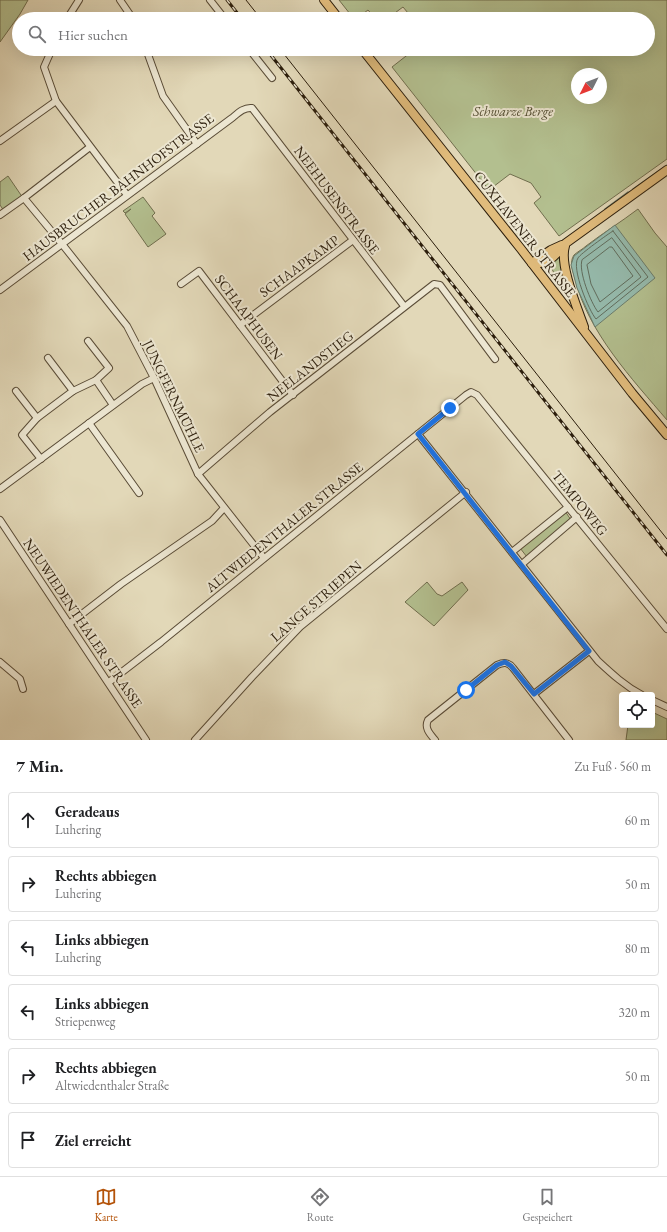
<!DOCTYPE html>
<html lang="de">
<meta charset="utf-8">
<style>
:root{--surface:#fff;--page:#f6f6f6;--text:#202124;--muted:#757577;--line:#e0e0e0;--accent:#b45309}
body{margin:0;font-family:"EB Garamond",serif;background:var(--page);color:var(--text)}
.controls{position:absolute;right:12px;bottom:12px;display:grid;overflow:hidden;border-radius:4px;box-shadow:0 4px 16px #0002}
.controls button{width:36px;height:36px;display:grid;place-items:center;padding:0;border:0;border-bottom:1px solid var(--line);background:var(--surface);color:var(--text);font:20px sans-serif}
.compass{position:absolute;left:571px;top:68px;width:36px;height:36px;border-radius:50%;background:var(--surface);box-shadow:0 4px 16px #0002;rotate:228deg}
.stop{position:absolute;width:12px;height:12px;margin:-9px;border:3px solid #1a73e8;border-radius:50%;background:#fff}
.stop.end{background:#1a73e8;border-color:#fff;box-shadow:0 1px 4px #0008}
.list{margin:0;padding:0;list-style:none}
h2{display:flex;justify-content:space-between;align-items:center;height:52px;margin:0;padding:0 16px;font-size:17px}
h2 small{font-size:13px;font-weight:400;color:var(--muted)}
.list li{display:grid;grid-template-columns:26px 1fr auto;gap:12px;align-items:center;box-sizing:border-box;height:56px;margin:0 8px 8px;padding:0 8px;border:1px solid var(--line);border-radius:4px}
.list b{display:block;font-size:15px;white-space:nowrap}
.list p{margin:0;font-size:13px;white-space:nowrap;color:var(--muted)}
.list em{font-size:13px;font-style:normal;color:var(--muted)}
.icon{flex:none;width:22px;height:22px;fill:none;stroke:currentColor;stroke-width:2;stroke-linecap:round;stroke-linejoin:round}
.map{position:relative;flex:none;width:667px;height:740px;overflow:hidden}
.search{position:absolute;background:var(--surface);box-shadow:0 4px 16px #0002;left:12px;right:12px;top:12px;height:44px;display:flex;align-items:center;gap:10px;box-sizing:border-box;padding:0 14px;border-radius:22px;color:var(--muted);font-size:15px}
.sheet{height:436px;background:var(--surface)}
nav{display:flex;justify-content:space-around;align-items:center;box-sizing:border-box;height:56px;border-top:1px solid var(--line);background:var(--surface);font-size:11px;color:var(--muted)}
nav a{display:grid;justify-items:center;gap:2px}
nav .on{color:var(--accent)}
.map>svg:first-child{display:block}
.green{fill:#b3bf8f;stroke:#706e4e;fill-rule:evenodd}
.water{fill:#95baac;stroke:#6b7c6c}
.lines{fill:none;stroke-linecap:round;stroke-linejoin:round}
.shore{stroke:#606c5c;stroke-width:1}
.stream{stroke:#6b7c6c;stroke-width:1.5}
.minor-casing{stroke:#5a4c37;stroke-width:8}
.major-casing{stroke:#2c1e0c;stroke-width:10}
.minor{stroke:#ece6d1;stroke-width:6}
.major{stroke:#e1bc7c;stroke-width:8}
.tram{stroke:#2c1e0c;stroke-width:1}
.rail-casing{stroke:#2c1e0c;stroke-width:3}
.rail{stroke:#ece6d1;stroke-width:1.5;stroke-dasharray:4.5;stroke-linecap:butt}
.route{stroke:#1a73e8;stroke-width:5}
.labels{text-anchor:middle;stroke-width:4;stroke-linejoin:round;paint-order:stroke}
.park-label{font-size:14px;font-style:italic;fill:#544e33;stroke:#ece6d1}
.street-label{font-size:14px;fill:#2c1e0c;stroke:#ece6d1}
</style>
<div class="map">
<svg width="667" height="740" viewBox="0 0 667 740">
<rect width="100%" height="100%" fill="#e2d8b8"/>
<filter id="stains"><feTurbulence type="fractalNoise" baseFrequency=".005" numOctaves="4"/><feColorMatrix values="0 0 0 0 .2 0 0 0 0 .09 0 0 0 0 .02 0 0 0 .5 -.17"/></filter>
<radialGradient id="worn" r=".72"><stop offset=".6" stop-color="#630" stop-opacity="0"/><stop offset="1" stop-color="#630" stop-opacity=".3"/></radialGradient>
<g class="green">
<path d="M0 0H28L20 14 0 42Z"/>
<path d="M339 0H667V159L559 236 534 203 541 197 531 183 510 174 489 190 392 67 415 49H648V19H442L437 13 429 19H413L403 7 388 18 384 14 376 19 368 10 356 19H354ZM577 74H601V98H577Z"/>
<path d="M8 176 23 198 4 211 0 205V182Z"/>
<path d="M143 197 155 213 152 216 166 234 148 247 125 214 131 209 125 213 123 211Z"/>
<path d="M638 209 655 233 667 247V420C632 379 588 332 575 279 573 271 569 262 574 255 577 252 583 249 586 246 603 233 621 222 638 209Z"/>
<path d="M559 256 562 270 554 273 552 269V262Z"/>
<path d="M564 276 571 302 555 279Z"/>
<path d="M565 511 571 520 527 557 520 548Z"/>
<path d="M427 582 437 594 442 596 462 582 468 590 434 626 405 602Z"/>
<path d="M652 712 667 719V740H626L628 725H652Z"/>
</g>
<path class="water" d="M615 225 655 278 595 327 577 288 571 265 574 256Z"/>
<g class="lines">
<g class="shore">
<path d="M613 231 648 277 596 319C589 311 571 268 578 258 580 254 608 234 613 231Z"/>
<path d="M612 238 641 277 598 312C591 303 578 271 582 260Z"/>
<path d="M610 247H612L633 276 600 302 591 284 587 265Z"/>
</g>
<g class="stream">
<path d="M633 189 667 165"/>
<path d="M605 209 628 192"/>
</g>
<defs>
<g id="minor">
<path d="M120 0 133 19"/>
<path d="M210 0 225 19"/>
<path d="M67 19 79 0"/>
<path d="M52 49 44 67 56 101 127 195"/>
<path d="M146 49 163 96 197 144"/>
<path d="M249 49 272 78"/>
<path d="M0 141 56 101"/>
<path d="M24 198 62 244 127 326 154 378 198 474 264 558"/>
<path d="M0 215 24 198 90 147"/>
<path d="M181 284 199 271 293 395"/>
<path d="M0 290 232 118C238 113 244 107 252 108L404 306"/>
<path d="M240 325 353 240"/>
<path d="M88 341 109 368 96 380 113 405"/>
<path d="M48 358 73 391"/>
<path d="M16 391 37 418"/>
<path d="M89 423 139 493"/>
<path d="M418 434 598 661C612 674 625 686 642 695"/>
<path d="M41 459 22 435 37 418 73 391 96 380"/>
<path d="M198 474 270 412 434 284 440 285 495 359"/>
<path d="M0 489 142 384 154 378"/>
<path d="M0 520 146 740"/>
<path d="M512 552 568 507"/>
<path d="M522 564 577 517"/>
<path d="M69 624 121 584 212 521 224 508"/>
<path d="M0 662 20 679 23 689"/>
<path d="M109 682 161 642 466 395 471 392 477 395 667 629"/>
<path d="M534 694 589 651"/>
<path d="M652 700 667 707"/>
<path d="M195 740 252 677 300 627 466 492"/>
<path d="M435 740C430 734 424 728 428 720L497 665C504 662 508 662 513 668L569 740"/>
</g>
<g id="major">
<path d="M324 0 339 19"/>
<path d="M362 49 521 249 632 393 667 435"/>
<path d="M565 246C559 265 577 307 584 327"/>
<path d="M532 263C550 265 555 255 566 243L667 170"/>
<path d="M532 263 551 250 562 245"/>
</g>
</defs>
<use href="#minor" class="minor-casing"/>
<use href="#major" class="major-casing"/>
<use href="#minor" class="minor"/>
<use href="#major" class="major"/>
<g class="tram">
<path d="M246 0 261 19"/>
<path d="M280 49 667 539"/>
</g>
<defs>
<g id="rail">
<path d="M227 0 242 19"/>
<path d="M266 49 667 555"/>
</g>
</defs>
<use href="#rail" class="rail-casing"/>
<use href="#rail" class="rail"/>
</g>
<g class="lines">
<path class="route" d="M450 408 418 434 589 651 534 694 511 666 505 662 497 665 466 690"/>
</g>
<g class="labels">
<g class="park-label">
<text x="513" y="116">Schwarze Berge</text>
</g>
<g class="street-label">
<text transform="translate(118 187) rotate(-37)" y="5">HAUSBRUCHER BAHNHOFSTRASSE</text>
<text transform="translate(337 200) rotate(53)" y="5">NEEHUSENSTRASSE</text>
<text transform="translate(525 234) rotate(52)" y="5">CUXHAVENER STRASSE</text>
<text transform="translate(299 266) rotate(-36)" y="5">SCHAAPKAMP</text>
<text transform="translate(249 317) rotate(53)" y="5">SCHAAPHUSEN</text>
<text transform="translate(310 366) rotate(-38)" y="5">NEELANDSTIEG</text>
<text transform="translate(174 396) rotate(64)" y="5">JUNGFERNMÜHLE</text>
<text transform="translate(580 503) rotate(51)" y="5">TEMPOWEG</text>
<text transform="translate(284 527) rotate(-39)" y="5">ALTWIEDENTHALER STRASSE</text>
<text transform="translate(316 601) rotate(-41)" y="5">LANGE STRIEPEN</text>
<text transform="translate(83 623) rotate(56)" y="5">NEUWIEDENTHALER STRASSE</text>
</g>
</g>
<rect width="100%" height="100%" filter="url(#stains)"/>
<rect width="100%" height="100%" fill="url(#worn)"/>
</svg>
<div class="controls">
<button><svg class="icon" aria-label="locate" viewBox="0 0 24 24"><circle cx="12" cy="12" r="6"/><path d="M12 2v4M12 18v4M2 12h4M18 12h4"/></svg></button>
</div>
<svg class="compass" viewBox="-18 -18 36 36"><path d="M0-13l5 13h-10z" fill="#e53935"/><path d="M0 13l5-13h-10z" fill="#757577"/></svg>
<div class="stop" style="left:466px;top:690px"></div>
<div class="stop end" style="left:450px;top:408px"></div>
<div class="search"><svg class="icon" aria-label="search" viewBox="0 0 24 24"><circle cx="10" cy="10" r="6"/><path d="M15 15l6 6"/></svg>Hier suchen</div>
</div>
<section class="sheet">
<h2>7 Min.<small>Zu Fuß · 560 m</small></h2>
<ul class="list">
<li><svg class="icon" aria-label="ahead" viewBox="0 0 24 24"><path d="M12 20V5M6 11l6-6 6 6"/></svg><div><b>Geradeaus</b><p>Luhering</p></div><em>60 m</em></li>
<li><svg class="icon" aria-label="right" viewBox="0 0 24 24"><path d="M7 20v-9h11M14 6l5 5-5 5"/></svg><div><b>Rechts abbiegen</b><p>Luhering</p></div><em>50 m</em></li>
<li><svg class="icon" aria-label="left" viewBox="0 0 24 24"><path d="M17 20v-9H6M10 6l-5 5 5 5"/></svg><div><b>Links abbiegen</b><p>Luhering</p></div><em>80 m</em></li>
<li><svg class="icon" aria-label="left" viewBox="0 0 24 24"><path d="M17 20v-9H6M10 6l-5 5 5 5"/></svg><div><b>Links abbiegen</b><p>Striepenweg</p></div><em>320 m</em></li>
<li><svg class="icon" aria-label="right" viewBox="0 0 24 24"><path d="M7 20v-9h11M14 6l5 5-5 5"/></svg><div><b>Rechts abbiegen</b><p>Altwiedenthaler Straße</p></div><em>50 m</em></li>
<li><svg class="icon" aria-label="arrive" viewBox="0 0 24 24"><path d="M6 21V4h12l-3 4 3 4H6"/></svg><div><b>Ziel erreicht</b></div></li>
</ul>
</section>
<nav>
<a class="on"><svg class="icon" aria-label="map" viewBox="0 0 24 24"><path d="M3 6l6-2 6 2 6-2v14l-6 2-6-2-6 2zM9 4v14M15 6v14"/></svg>Karte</a>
<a><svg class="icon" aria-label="directions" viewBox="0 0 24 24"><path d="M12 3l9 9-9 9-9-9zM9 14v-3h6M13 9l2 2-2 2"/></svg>Route</a>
<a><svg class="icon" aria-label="saved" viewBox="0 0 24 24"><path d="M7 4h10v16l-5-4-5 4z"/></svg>Gespeichert</a>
</nav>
